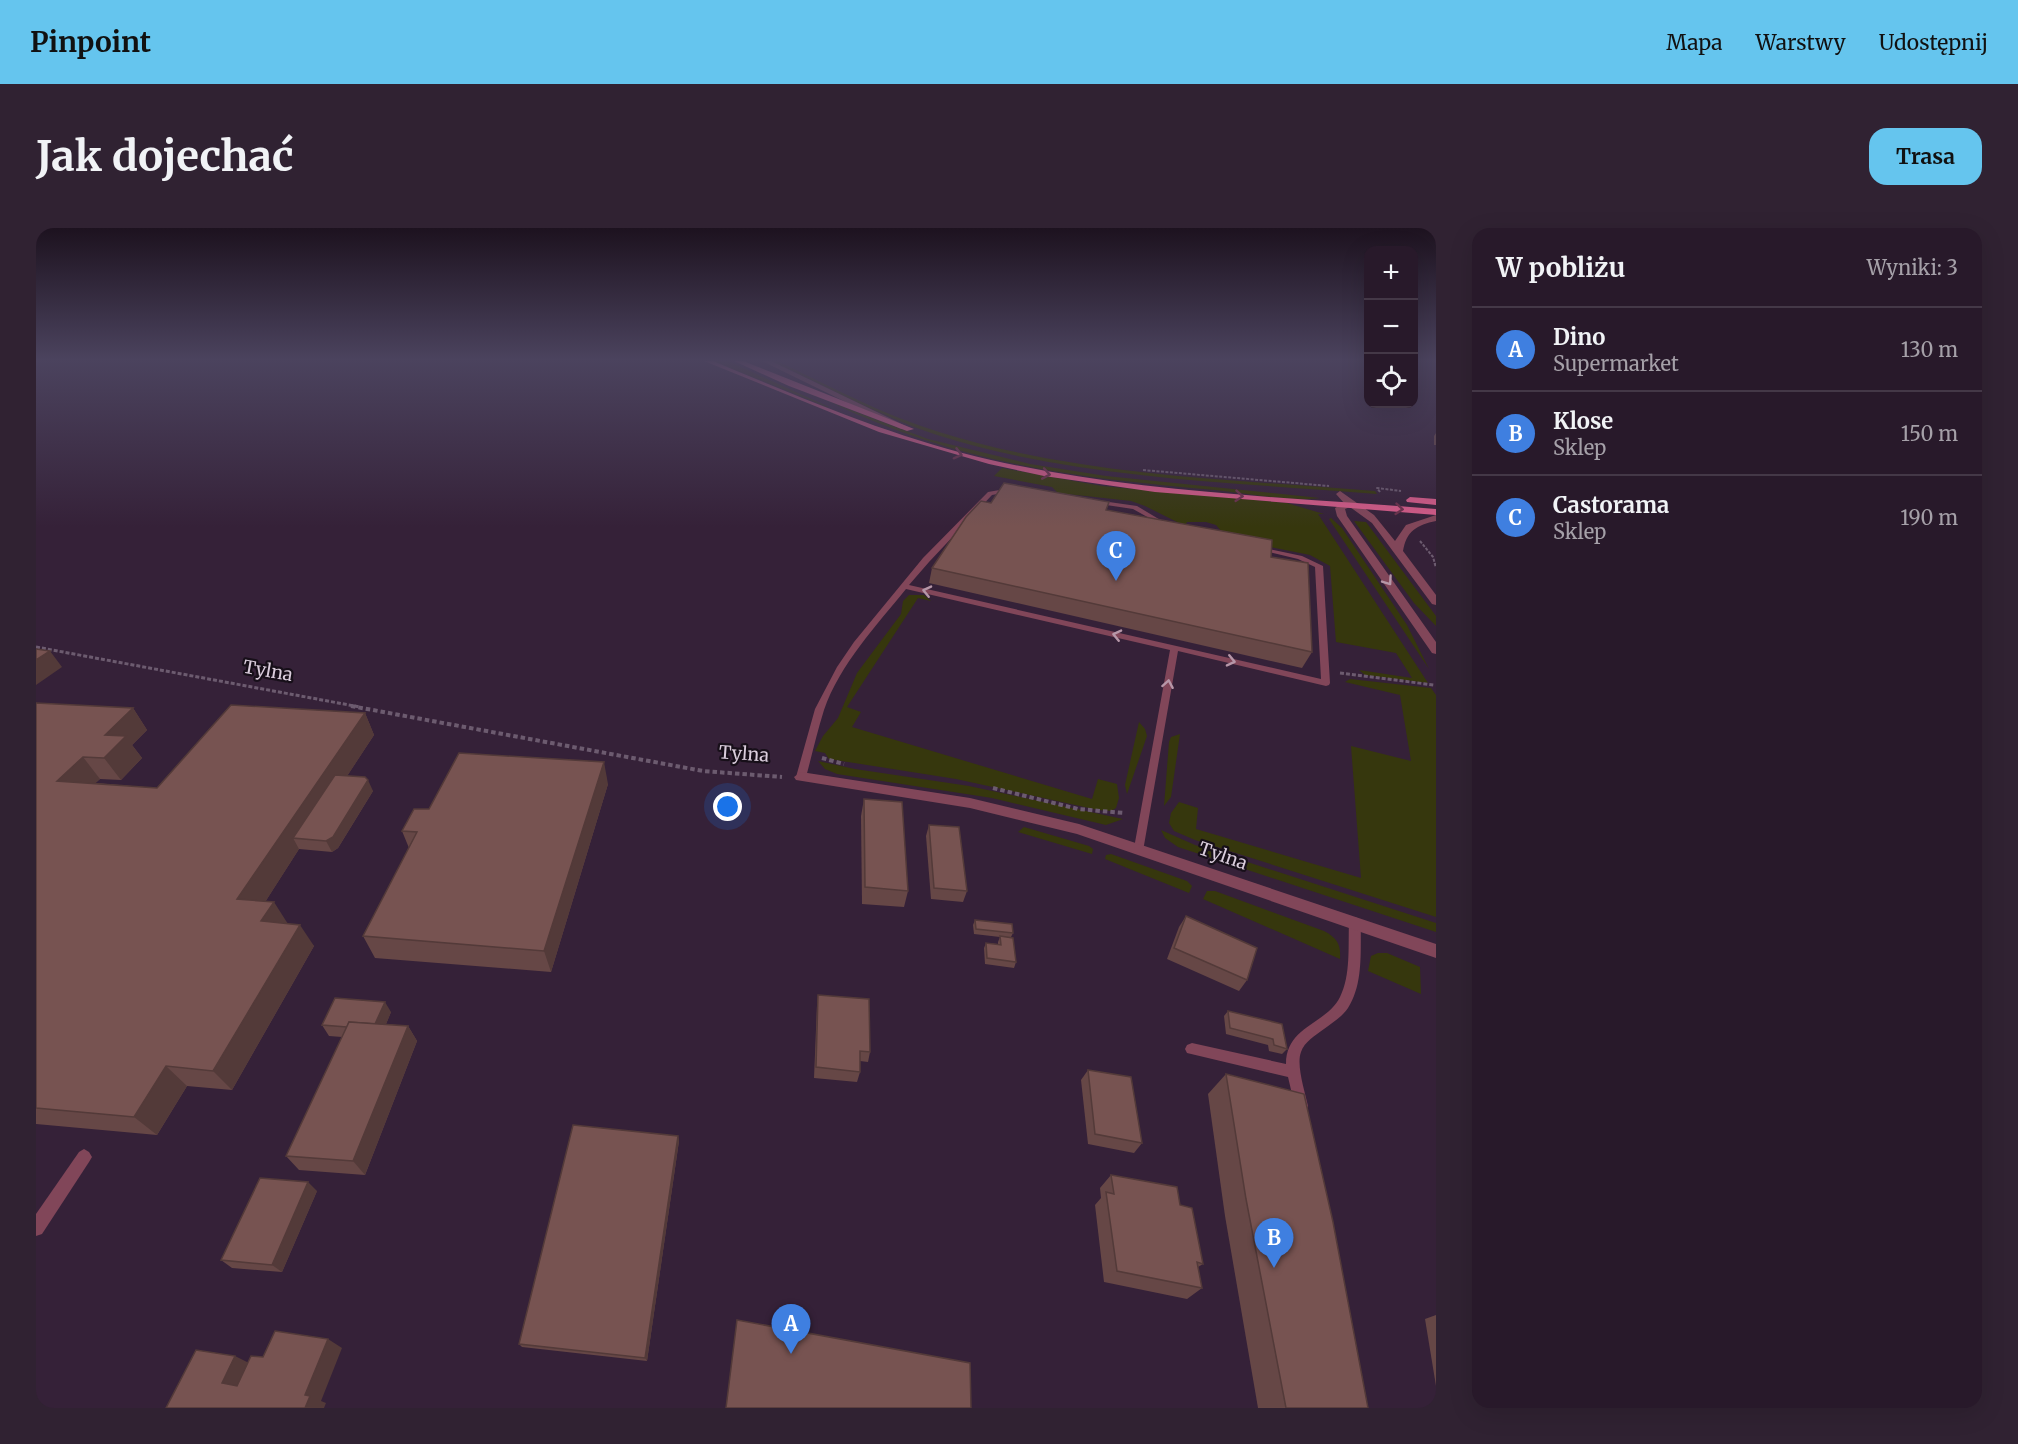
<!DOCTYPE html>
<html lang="pl">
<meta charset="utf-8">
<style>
:root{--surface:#28192a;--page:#302232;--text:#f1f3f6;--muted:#a5a0a8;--line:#443847;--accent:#65c5ee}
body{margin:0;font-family:Merriweather,serif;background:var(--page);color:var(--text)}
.controls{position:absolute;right:18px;top:18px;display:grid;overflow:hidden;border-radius:12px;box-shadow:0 6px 24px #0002}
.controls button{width:54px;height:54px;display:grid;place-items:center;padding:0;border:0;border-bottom:2px solid var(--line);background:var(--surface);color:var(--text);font:30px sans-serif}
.you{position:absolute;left:692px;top:579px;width:21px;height:21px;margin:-15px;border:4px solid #fff;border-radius:50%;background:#1a73e8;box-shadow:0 0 0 9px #1a73e833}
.badge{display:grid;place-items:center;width:39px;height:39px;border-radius:50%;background:var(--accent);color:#fff;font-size:20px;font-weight:700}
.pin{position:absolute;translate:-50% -50px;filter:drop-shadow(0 2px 3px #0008)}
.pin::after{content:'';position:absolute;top:32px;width:21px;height:18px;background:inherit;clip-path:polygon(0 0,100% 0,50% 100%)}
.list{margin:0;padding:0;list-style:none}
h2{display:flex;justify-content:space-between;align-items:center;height:78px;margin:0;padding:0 24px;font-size:26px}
h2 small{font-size:20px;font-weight:400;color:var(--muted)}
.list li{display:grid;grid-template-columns:39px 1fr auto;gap:18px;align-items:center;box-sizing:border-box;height:84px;padding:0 24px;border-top:2px solid var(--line)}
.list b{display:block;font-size:22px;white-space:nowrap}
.list p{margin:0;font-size:20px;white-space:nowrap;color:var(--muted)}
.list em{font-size:20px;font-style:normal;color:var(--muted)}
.icon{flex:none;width:33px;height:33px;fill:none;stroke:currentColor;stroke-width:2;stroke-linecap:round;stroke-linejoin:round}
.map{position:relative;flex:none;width:1400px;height:1180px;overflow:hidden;border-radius:18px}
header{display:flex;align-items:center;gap:36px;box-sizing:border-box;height:84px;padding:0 30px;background:var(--accent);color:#111}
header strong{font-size:28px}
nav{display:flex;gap:33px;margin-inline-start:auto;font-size:21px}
.intro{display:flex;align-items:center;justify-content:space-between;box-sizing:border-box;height:144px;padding:0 36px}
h1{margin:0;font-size:42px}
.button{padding:15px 27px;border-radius:18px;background:var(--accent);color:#111;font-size:21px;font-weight:700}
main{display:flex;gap:36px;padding:0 36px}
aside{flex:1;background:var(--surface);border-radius:18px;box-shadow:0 6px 24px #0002}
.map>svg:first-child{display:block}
.green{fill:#36370d}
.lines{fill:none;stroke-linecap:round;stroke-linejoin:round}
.path-far2{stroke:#6c5b6f;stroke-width:2;stroke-dasharray:3 1.5;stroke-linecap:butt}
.path-far1{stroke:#6c5b6f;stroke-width:3;stroke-dasharray:4 2;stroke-linecap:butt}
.path{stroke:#6c5b6f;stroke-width:4;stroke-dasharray:4.5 3;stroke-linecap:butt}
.service{fill:#814659;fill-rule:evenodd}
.minor{fill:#814659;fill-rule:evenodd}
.tertiary{fill:#814659;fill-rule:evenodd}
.primary{fill:#d55b88;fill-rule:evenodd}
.wall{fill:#664746}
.shaded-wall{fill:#533a39}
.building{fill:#775351;stroke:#533a39;stroke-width:1.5}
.oneway{stroke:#6c314b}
.oneway2{stroke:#b697a8}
.labels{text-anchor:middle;stroke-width:4.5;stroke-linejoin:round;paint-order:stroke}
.street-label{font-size:18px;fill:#dacddc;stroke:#170f19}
</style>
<header>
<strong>Pinpoint</strong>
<nav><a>Mapa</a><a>Warstwy</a><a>Udostępnij</a></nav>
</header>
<div class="intro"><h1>Jak dojechać</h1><a class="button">Trasa</a></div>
<main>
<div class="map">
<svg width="1400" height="1180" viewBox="0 0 1400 1180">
<rect width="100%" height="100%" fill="#352138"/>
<g class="green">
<path d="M677 133H692L793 179H791Z"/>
<path d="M735 133H741C794 158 847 187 903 204 1043 248 1194 251 1339 263L1341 266C1197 254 1039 251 901 207 845 189 790 158 735 133Z"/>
<path d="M794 174 892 211 994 236 1070 248 1284 270C1256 274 1208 265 1179 262 1040 250 921 235 794 174Z"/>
<path d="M966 240 1066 258 1251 275 1288 286H1282L1392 455 1329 447 1323 442 1376 450 1360 425 1300 414 1294 338 1274 327 1179 308 1186 304 1180 297 1170 294H1151L1149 298 1109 278 1095 273 1022 265 1016 259 958 248Z"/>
<path d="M1295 290 1306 300 1371 397 1393 441 1293 291Z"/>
<path d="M1318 293 1330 294 1400 388V398L1378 375Z"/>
<path d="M873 367H888L895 373 882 370 811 479 825 484 816 499 1056 571 1062 551 1081 556 1083 570 1080 580 1075 583 1062 582 920 551 793 531 789 525 779 523 787 508 802 490 821 445 865 386 867 373Z"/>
<path d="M1314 451 1395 460 1400 467V689L1159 612 1138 603 1133 595 1135 585 1143 574 1162 580 1160 601 1325 650 1315 518 1375 533 1364 467 1309 454Z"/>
<path d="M1103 494 1109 501 1111 508 1091 566 1089 557Z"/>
<path d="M1144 506 1135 569 1128 578 1133 514 1135 509Z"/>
<path d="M782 533 819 541 933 558 1087 591 1070 597 956 570 801 546 789 541Z"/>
<path d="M988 599 1053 618 1057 621 1056 626 982 604Z"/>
<path d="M1125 602 1159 617 1400 695V704L1142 619 1129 610Z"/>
<path d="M1075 626 1151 653 1156 658 1153 665 1069 631 1070 627Z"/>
<path d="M1171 663H1179L1288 703C1301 710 1305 716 1304 731L1167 671Z"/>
<path d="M1342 725H1351L1384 739 1385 766 1332 743 1335 728Z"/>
</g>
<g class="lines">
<g class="path-far2">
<path d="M1107 242 1293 258"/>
<path d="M1344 264 1341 260 1365 263"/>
<path d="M1384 313 1397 329 1399 336"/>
</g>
<g class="path-far1">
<path d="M1399 335 1400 338"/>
<path d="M0 419 324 479"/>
<path d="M1304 445 1398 457"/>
</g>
<g class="path">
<path d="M315 478 667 543 746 549"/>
<path d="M786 530 808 536"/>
<path d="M957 560 1042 581 1088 585"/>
</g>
<g class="service">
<path d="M975 260 978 262 977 263 956 267 893 334 873 357 1285 451 1279 339 1262 331 1221 321 1224 319 1266 328 1287 338 1294 455 1293 457 1290 458 1142 423 1107 623H1099L1098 620 1134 422 870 361C840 398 804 436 788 482 781 504 776 527 770 549L765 552 760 549 779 481 801 439 818 414 887 330 952 264Z"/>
<path d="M1059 272 1101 278 1136 299 1131 300 1097 281 1057 275 1056 274Z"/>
<path d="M1319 689 1323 691 1325 694C1324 722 1328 755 1312 780 1306 789 1296 795 1288 801 1280 807 1268 814 1265 824 1260 837 1269 864 1272 878L1270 883 1265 885 1260 883 1252 849 1151 825 1149 821 1151 817 1156 815 1250 836C1250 798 1291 796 1304 769 1315 747 1312 718 1313 694L1315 691Z"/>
<path d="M48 921 53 924 56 929 53 934 6 1006 0 1008V986L43 924Z"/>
</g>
<path class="minor" d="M765 544 934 570 1043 596 1400 716V730L1041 606 934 580 760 552 758 549Z"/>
<g class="tertiary">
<path d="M726 133H735L872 199 865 201Z"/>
<path d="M1304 263 1338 287 1359 313 1370 297 1400 287V293C1381 297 1370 303 1367 323L1400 367V377L1396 376 1336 295 1314 279 1309 281 1311 288 1400 414V426L1396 425 1301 288 1299 280 1308 275 1300 266Z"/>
</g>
<g class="primary">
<path d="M668 133H677C768 171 859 210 955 232 1101 265 1251 269 1400 281V287L1119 264 1008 248 953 236 843 204Z"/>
<path d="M698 133H707L878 201 871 203 753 158Z"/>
<path d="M1374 269 1400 271V277L1371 274 1370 272Z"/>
</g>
</g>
<g class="wall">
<path d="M1400 205V217H1398V208Z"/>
<path d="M955 275 1070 282 1235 329 1276 424 1266 440 893 355 896 340Z"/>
<path d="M0 475 97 480 111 502 96 517 106 530 85 552 64 551 59 555 121 560 329 485 338 507 311 548 337 563 302 620 296 624 263 621 229 674 251 695 278 718 196 862 151 858 121 907 0 896Z"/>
<path d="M572 556 515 744 339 730 327 708 373 620 366 603 393 581Z"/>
<path d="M828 571 872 663 868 679 826 676 825 588Z"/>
<path d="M893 597 931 663 927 674 895 671 890 608Z"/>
<path d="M1150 688 1211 752 1203 763 1131 731 1143 699Z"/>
<path d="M939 692 977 705 975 709 980 734 978 740 949 736 948 720 950 715 962 716V714L964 709 938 706 937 697Z"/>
<path d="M782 767 834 824 832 834 824 833V844L821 854 778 850 781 777Z"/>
<path d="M1192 783 1251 821 1246 826 1233 823 1232 817 1190 806 1188 788Z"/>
<path d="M355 784 350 796 372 798 381 813 329 947 263 942 250 928 306 809 293 808 286 797Z"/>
<path d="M1052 842 1106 915 1098 925 1052 916 1045 852Z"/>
<path d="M1190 846 1332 1180H1222L1189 988 1172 866Z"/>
<path d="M642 908 643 913 611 1133 486 1119 483 1116Z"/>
<path d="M1075 947 1144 977 1167 1036 1162 1039 1166 1060 1151 1071 1068 1054 1059 977 1065 970 1064 960Z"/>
<path d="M281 963 246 1044 196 1040 185 1032Z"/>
<path d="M1400 1087V1158L1389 1091Z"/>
</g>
<g class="shaded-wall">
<path d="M14 423 26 439 0 457V432Z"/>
<path d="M97 480 111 502 96 517 106 530 85 552 68 530 69 507Z"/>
<path d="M329 485 338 507 270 611 257 610 263 621 217 693 201 671Z"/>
<path d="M47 529 64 551 39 575 21 553Z"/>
<path d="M568 534 572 556 515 744 508 723Z"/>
<path d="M332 552 337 563 302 620 296 624 290 613Z"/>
<path d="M238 674 252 696 225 693Z"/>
<path d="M264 697 278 718 196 862 177 843Z"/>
<path d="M349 774 355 784 344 811 337 801Z"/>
<path d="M372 798 381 813 329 947 317 933Z"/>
<path d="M130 838 151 858 121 907 98 889Z"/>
<path d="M642 908 643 913 611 1133 609 1130Z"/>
<path d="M272 954 281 963 246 1044 236 1037Z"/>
<path d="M292 1111 306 1120 285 1173 290 1175 288 1180H269V1167Z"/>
<path d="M199 1128 217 1137 204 1163 186 1155Z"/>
</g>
<g class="building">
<path d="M968 255 1073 274 1070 282 1236 312 1235 329 1272 335 1276 424 896 340 930 289 945 273 955 275Z"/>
<path d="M0 421 14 423 0 432Z"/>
<path d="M0 475 97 480 69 507 90 508 68 530 47 529 21 553 121 560 195 477 329 485 201 671 238 674 225 693 264 697 177 843 130 838 98 889 0 880Z"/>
<path d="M423 525 568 534 508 723 327 708 381 604 366 603 378 581H393Z"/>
<path d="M299 547 329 549 332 552 297 609 290 613 257 610Z"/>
<path d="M828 571 866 574 872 663 829 659Z"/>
<path d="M893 597 923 599 931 663 898 660Z"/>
<path d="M1150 688 1221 720 1211 752 1138 720Z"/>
<path d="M939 692 976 696 977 705 940 701Z"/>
<path d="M964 708 977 710 980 734 951 730 950 715 965 717Z"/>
<path d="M782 767 833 771 834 824 824 823V844L780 839Z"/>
<path d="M299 770 349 774 339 796 313 794 311 799 286 797Z"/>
<path d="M1192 783 1246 796 1251 821 1238 817 1237 811 1194 800Z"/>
<path d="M313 794 372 798 317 933 250 928Z"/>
<path d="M1052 842 1095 849 1106 915 1059 906Z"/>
<path d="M1190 846 1268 866 1297 994 1332 1180H1250L1210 971Z"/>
<path d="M537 897 642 908 609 1130 483 1116Z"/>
<path d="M1075 947 1141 959 1144 977 1156 980 1167 1036 1161 1034 1166 1060 1081 1043 1070 964 1078 966Z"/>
<path d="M224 950 272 954 236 1037 185 1032Z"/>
<path d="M701 1092 934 1135 935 1180H690Z"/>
<path d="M239 1103 292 1111 269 1167 274 1168 269 1180H130L160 1122 199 1128 186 1155 201 1158 215 1128 227 1129Z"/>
</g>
<defs><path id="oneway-chevron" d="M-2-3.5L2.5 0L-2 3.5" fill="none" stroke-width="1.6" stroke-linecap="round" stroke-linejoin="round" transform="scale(1.5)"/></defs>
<g class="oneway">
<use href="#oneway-chevron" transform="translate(922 226) rotate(15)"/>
<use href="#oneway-chevron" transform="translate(1010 246) rotate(10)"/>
<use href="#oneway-chevron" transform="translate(1203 268) rotate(5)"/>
<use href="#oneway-chevron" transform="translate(1363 281) rotate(5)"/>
</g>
<g class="oneway2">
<use href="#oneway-chevron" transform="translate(1352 353) rotate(55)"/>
<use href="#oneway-chevron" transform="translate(891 363) rotate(-167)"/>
<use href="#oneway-chevron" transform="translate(1081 407) rotate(-167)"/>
<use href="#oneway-chevron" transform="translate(1195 433) rotate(13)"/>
<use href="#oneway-chevron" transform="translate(1132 456) rotate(-80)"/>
</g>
<linearGradient id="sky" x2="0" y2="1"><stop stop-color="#1d121f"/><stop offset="0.44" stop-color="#4b435e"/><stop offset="1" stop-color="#4b435e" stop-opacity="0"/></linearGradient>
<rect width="1400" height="299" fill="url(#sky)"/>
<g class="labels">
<g class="street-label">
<text transform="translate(232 443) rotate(10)" y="6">Tylna</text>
<text transform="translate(708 526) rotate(4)" y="6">Tylna</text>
<text transform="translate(1187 628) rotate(19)" y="6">Tylna</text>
</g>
</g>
</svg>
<div class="controls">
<button>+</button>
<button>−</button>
<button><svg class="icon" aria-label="locate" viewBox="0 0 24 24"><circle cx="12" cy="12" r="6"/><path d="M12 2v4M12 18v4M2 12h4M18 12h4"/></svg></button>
</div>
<div class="you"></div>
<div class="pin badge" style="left:755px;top:1126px;background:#3f7fe0">A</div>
<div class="pin badge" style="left:1238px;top:1040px;background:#3f7fe0">B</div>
<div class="pin badge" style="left:1080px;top:353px;background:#3f7fe0">C</div>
</div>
<aside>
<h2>W pobliżu<small>Wyniki: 3</small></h2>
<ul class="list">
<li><span class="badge" style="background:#3f7fe0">A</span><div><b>Dino</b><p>Supermarket</p></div><em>130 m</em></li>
<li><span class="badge" style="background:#3f7fe0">B</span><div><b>Klose</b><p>Sklep</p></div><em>150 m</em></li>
<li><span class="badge" style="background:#3f7fe0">C</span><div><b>Castorama</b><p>Sklep</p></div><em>190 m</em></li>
</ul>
</aside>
</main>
